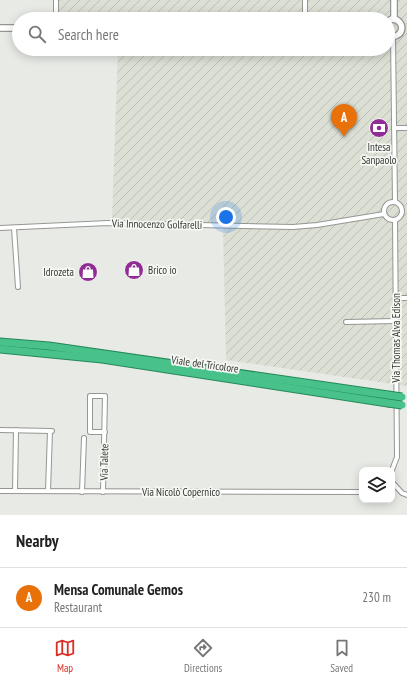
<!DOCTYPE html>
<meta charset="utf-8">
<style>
:root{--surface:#fff;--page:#f2f2f2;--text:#222;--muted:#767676;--line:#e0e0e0;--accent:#d93025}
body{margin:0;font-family:"PT Sans Narrow",sans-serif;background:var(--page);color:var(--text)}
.controls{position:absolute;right:12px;bottom:12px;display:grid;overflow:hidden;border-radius:8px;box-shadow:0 2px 10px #0003}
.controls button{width:36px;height:36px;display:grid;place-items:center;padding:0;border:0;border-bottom:1px solid var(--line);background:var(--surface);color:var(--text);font:20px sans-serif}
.you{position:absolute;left:226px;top:217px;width:14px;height:14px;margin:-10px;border:3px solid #fff;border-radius:50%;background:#1a73e8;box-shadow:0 0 0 6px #1a73e833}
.badge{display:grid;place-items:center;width:26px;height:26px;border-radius:50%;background:var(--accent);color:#fff;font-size:13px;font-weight:700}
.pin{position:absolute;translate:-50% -33px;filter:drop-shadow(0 1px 2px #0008)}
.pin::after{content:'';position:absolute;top:21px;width:14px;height:12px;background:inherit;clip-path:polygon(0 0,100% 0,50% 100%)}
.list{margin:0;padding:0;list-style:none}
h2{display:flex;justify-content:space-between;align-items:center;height:52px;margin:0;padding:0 16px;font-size:17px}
h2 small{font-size:13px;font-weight:400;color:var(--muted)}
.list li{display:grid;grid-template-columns:26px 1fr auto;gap:12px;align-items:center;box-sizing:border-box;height:60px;padding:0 16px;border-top:1px solid var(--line)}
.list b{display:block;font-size:15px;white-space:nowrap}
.list p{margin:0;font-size:13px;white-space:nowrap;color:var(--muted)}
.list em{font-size:13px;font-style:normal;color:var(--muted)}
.icon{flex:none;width:22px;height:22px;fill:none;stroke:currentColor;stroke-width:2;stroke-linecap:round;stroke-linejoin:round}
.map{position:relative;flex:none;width:407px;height:515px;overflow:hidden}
.search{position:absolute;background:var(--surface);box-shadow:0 2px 10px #0003;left:12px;right:12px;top:12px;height:44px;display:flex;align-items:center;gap:10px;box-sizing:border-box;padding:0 14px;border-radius:22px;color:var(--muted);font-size:15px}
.sheet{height:112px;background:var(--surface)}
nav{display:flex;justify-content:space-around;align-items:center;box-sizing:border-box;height:56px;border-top:1px solid var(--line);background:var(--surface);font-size:11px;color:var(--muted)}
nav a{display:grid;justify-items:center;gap:2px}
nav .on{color:var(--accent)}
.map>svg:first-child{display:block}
.industrial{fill:url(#industrial-furrows)}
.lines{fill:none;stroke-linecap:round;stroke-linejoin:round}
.minor-casing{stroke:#959793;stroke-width:6}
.tertiary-casing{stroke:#959793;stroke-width:8}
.trunk-casing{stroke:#248859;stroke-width:9}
.minor{stroke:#fff;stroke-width:4}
.tertiary{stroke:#fff;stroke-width:5.5}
.trunk{stroke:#48c28a;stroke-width:7}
.trunk-bridge-casing{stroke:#248859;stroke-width:9;stroke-linecap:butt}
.trunk-bridge{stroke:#48c28a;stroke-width:7}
.labels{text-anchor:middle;stroke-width:3.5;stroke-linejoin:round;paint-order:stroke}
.poi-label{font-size:11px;fill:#363735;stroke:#f6f8f3}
.street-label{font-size:11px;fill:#363735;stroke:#f6f8f3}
</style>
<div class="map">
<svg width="407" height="515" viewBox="0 0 407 515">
<defs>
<pattern id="industrial-furrows" width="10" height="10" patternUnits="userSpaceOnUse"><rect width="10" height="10" fill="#dbdfd4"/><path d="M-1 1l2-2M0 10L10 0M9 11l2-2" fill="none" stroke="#bdc0b7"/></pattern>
</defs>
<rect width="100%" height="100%" fill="#e8eae6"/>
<path class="industrial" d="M56 0H407V386L226 360 223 228 112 218 118 49H388V19H56Z"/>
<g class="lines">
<defs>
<g id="minor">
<path d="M56 19V0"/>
<path d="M305 19V0"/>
<path d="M393 37 395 202"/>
<path d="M394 128H407"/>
<circle cx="393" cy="211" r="9"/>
<path d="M0 228 108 223 293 227 317 225 384 214"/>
<path d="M14 228 18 287"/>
<path d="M396 298H407"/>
<path d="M346 322 396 321"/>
<path d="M0 430 52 431"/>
<path d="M392 470 397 457 395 220"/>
<path d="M392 482 402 493 407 495"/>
<path d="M0 491 362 492"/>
<path d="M15 491 16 430"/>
<path d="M48 491 50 431"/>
<path d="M82 492 84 438"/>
<path d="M103 492 105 396H90V432H105"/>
</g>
<g id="tertiary">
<path d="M394 0V19"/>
<path d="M388 21 392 19 397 20C407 27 400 40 388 35"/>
<path d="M0 28H19"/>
</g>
<g id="trunk">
<path d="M0 342 49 346 388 395"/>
<path d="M0 349 102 359 388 403"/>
</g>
</defs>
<use href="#minor" class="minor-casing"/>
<use href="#tertiary" class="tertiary-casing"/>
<use href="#trunk" class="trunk-casing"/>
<use href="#minor" class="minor"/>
<use href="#tertiary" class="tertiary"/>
<use href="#trunk" class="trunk"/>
<defs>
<g id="trunk-bridge">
<path d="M388 395 402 397"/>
<path d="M388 403 402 405"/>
</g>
</defs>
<use href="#trunk-bridge" class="trunk-bridge-casing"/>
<use href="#trunk-bridge" class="trunk-bridge"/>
</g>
<defs>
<symbol id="bank-disc" viewBox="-11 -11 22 22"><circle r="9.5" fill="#902d94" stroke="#f6f8f3"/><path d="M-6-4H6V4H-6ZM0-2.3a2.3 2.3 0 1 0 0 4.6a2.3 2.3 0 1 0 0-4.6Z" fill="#fff"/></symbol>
<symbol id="shop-disc" viewBox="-11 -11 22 22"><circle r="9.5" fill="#902d94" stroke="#f6f8f3"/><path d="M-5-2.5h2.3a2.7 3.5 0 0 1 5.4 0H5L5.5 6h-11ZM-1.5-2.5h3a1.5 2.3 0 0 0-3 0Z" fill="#fff"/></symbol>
</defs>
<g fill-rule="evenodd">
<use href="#bank-disc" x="368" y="117" width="22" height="22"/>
<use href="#shop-disc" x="123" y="259" width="22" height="22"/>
<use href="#shop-disc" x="77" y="261" width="22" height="22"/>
</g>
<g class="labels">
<g class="poi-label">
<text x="379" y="151">Intesa<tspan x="379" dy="13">Sanpaolo</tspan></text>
<text x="148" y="274" text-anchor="start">Brico io</text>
<text x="74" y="276" text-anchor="end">Idrozeta</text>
</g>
<g class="street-label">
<text transform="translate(157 224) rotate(1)" y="4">Via Innocenzo Golfarelli</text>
<text transform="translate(396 338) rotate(-90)" y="4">Via Thomas Alva Edison</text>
<text transform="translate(205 364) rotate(8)" y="4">Viale del Tricolore</text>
<text transform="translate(104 462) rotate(-89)" y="4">Via Talete</text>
<text x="181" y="496">Via Nicolò Copernico</text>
</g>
</g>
</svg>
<div class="controls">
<button><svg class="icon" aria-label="layers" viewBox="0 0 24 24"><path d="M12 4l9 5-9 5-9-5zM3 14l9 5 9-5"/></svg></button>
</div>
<div class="you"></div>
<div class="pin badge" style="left:344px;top:137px;background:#e8710a">A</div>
<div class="search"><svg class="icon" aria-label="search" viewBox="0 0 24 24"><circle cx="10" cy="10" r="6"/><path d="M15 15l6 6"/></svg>Search here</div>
</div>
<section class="sheet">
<h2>Nearby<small></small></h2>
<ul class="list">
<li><span class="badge" style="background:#e8710a">A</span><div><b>Mensa Comunale Gemos</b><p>Restaurant</p></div><em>230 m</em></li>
</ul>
</section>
<nav>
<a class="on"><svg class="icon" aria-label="map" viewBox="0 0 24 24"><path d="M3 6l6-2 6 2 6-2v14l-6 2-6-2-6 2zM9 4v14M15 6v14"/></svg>Map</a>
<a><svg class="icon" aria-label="directions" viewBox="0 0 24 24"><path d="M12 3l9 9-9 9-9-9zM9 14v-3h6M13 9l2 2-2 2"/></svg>Directions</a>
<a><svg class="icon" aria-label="saved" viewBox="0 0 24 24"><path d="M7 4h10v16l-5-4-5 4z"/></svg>Saved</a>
</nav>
